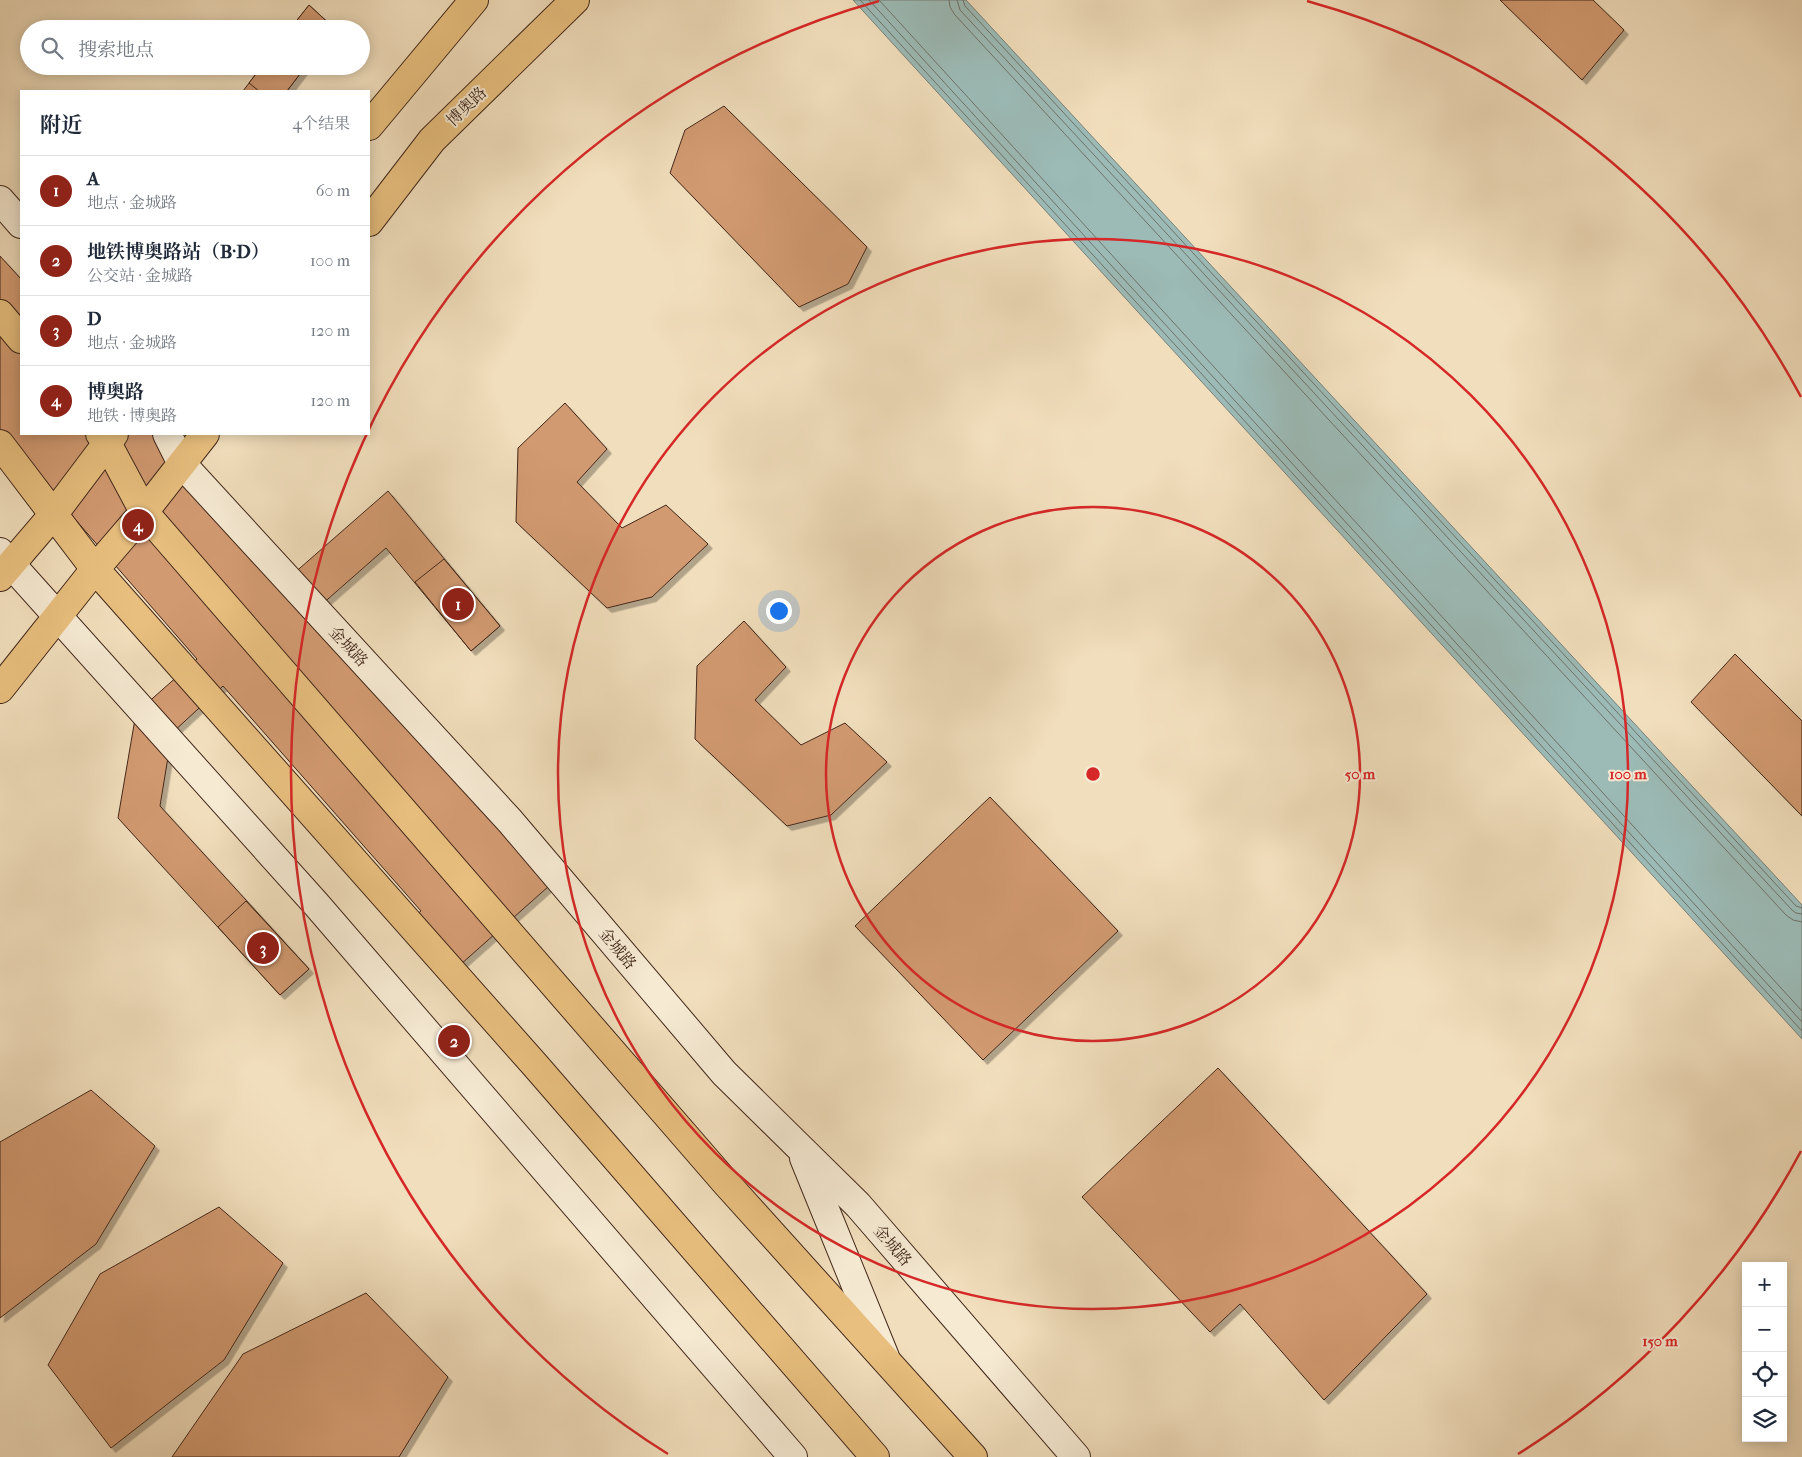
<!DOCTYPE html>
<html lang="zh">
<meta charset="utf-8">
<style>
:root{--surface:#fff;--page:#f2f2f3;--text:#1f2937;--muted:#747a83;--line:#e0e1e3;--accent:#8f2418}
body{margin:0;font-family:"IM FELL French Canon","Noto Serif SC",serif;background:var(--page);color:var(--text)}
.controls{position:absolute;right:15px;bottom:15px;display:grid;overflow:hidden;border-radius:0px;box-shadow:0 2px 12px #0003}
.controls button{width:45px;height:45px;display:grid;place-items:center;padding:0;border:0;border-bottom:1px solid var(--line);background:var(--surface);color:var(--text);font:25px sans-serif}
.you{position:absolute;left:778px;top:610px;width:18px;height:18px;margin:-12px;border:4px solid #fff;border-radius:50%;background:#1a73e8;box-shadow:0 0 0 8px #1a73e833}
.badge{display:grid;place-items:center;width:32px;height:32px;border-radius:50%;background:var(--accent);color:#fff;font-size:16px;font-weight:700}
.pin{position:absolute;translate:-50% -50%;border:2px solid #fff;box-shadow:0 1px 5px #0006}
.list{margin:0;padding:0;list-style:none}
h2{display:flex;justify-content:space-between;align-items:center;height:65px;margin:0;padding:0 20px;font-size:21px}
h2 small{font-size:16px;font-weight:400;color:var(--muted)}
.list li{display:grid;grid-template-columns:32px 1fr auto;gap:15px;align-items:center;box-sizing:border-box;height:70px;padding:0 20px;border-top:1px solid var(--line)}
.list b{display:block;font-size:19px;white-space:nowrap}
.list p{margin:0;font-size:16px;white-space:nowrap;color:var(--muted)}
.list em{font-size:16px;font-style:normal;color:var(--muted)}
.icon{flex:none;width:28px;height:28px;fill:none;stroke:currentColor;stroke-width:2;stroke-linecap:round;stroke-linejoin:round}
.map{position:relative;flex:none;width:1802px;height:1457px;overflow:hidden}
.search{position:absolute;background:var(--surface);box-shadow:0 2px 12px #0003;left:20px;top:20px;width:350px;height:55px;display:flex;align-items:center;gap:12px;box-sizing:border-box;padding:0 18px;border-radius:28px;color:var(--muted);font-size:19px}
.panel{position:absolute;background:var(--surface);box-shadow:0 2px 12px #0003;left:20px;top:90px;width:350px;height:345px;border-radius:0px}
.map>svg:first-child{display:block}
.water{fill:#9cbbb7;stroke:#788079}
.lines{fill:none;stroke-linecap:round;stroke-linejoin:round}
.shore{stroke:#6f7269;stroke-width:1}
.building{fill:#d29a71;stroke:#42281b;filter:url(#shadow)}
.secondary-casing{stroke:#42281b;stroke-width:30}
.primary-casing{stroke:#42281b;stroke-width:30}
.secondary{stroke:#f6ead3;stroke-width:28}
.primary{stroke:#e8bf7e;stroke-width:28}
.ring{fill:none;stroke:#d62828;stroke-width:2.5}
.labels{text-anchor:middle;stroke-width:4;stroke-linejoin:round;paint-order:stroke}
.street-label{font-size:16px;fill:#42281b;stroke:#f6ead3}
.centre{fill:#d62828;stroke:#f6ead3;stroke-width:2.5}
.ring-label{font-size:15px;text-anchor:middle;font-weight:bold;fill:#d62828;stroke:#f6ead3;stroke-width:4;stroke-linejoin:round;paint-order:stroke}
</style>
<div class="map">
<svg width="1802" height="1457" viewBox="0 0 1802 1457">
<defs>
<filter id="shadow"><feDropShadow dx="4.5" dy="4.5" stdDeviation="0" flood-color="#0004"/></filter>
</defs>
<rect width="100%" height="100%" fill="#f1debc"/>
<filter id="stains"><feTurbulence type="fractalNoise" baseFrequency=".004" numOctaves="4"/><feColorMatrix values="0 0 0 0 .2 0 0 0 0 .09 0 0 0 0 .02 0 0 0 .5 -.17"/></filter>
<radialGradient id="worn" r=".72"><stop offset=".6" stop-color="#630" stop-opacity="0"/><stop offset="1" stop-color="#630" stop-opacity=".3"/></radialGradient>
<path class="water" d="M853 0H966L1802 905V1039Z"/>
<g class="lines">
<g class="shore">
<path d="M860 0 1802 1031"/>
<path d="M869 0 1802 1022"/>
<path d="M879 0 1802 1011"/>
<path d="M949 0 950 7 955 15 1786 915 1793 920 1802 922"/>
<path d="M957 0 960 10 1792 910 1796 913 1802 914"/>
<path d="M963 0 965 6 1796 906 1802 908"/>
</g>
</g>
<g class="building">
<path d="M1500 0H1593L1624 30 1582 80Z"/>
<path d="M309 5 334 28V29H290Z"/>
<path d="M309 5 334 28V29H290Z"/>
<path d="M262 66H306L287 91H243Z"/>
<path d="M262 66H306L287 91H259L249 83Z"/>
<path d="M724 106 867 247 848 284 799 307 670 173 685 130Z"/>
<path d="M0 256 21 279V434H157L284 582 388 491 500 626 471 651 386 548 312 613 558 878 460 965 416 915 421 911 223 686 172 733 160 806 309 969 280 995 118 818 136 713 197 659 5 439 0 444Z"/>
<path d="M565 403 607 449 577 482 622 528 666 505 708 544 652 597 607 608 516 522 518 448Z"/>
<path d="M444 559 500 626 471 651 415 582Z"/>
<path d="M744 621 786 667 755 700 801 745 845 723 887 762 831 815 787 826 695 739 697 666Z"/>
<path d="M1735 654 1802 721V816L1691 702Z"/>
<path d="M990 797 1118 931 983 1060 855 926Z"/>
<path d="M246 901 309 969 280 995 218 927Z"/>
<path d="M1218 1068 1427 1294 1324 1400 1240 1304 1210 1332 1082 1197Z"/>
<path d="M91 1090 155 1146 96 1244 0 1318V1142Z"/>
<path d="M219 1207 283 1263 224 1360 111 1448 48 1365 100 1274Z"/>
<path d="M366 1293 448 1377 399 1457H172L243 1354Z"/>
</g>
<g class="lines">
<defs>
<g id="secondary">
<path d="M0 200 21 224"/>
<path d="M167 434 182 464 510 821 724 1073 858 1205 1076 1457"/>
<path d="M0 552 316 904 793 1457"/>
<path d="M804 1158 885 1357"/>
</g>
<g id="primary">
<path d="M369 126 474 0"/>
<path d="M369 222 432 140 575 0"/>
<path d="M0 314 21 339"/>
<path d="M100 434 107 443 144 512 726 1183 973 1457"/>
<path d="M0 444 95 569 535 1065 875 1457"/>
<path d="M0 577 53 515 114 434"/>
<path d="M0 689 95 569 144 512 205 434"/>
</g>
</defs>
<use href="#secondary" class="secondary-casing"/>
<use href="#primary" class="primary-casing"/>
<use href="#secondary" class="secondary"/>
<use href="#primary" class="primary"/>
</g>
<g class="ring">
<circle cx="1093" cy="774" r="267"/>
<circle cx="1093" cy="774" r="535"/>
<path d="M1801 1151A802 802 0 0 1 1518 1454M668 1454A802 802 0 0 1 879 1M1307 1A802 802 0 0 1 1801 397"/>
</g>
<g class="labels">
<g class="street-label">
<text transform="translate(466 106) rotate(-44)" y="6">博奥路</text>
<text transform="translate(349 646) rotate(47)" y="6">金城路</text>
<text transform="translate(618 948) rotate(50)" y="6">金城路</text>
<text transform="translate(893 1245) rotate(49)" y="6">金城路</text>
</g>
</g>
<circle cx="1093" cy="774" r="8" class="centre"/>
<g class="ring-label">
<text x="1360" y="779">50 m</text>
<text x="1628" y="779">100 m</text>
<text x="1660" y="1346">150 m</text>
</g>
<rect width="100%" height="100%" filter="url(#stains)"/>
<rect width="100%" height="100%" fill="url(#worn)"/>
</svg>
<div class="controls">
<button>+</button>
<button>−</button>
<button><svg class="icon" aria-label="locate" viewBox="0 0 24 24"><circle cx="12" cy="12" r="6"/><path d="M12 2v4M12 18v4M2 12h4M18 12h4"/></svg></button>
<button><svg class="icon" aria-label="layers" viewBox="0 0 24 24"><path d="M12 4l9 5-9 5-9-5zM3 14l9 5 9-5"/></svg></button>
</div>
<div class="you"></div>
<div class="pin badge" style="left:458px;top:604px">1</div>
<div class="pin badge" style="left:454px;top:1041px">2</div>
<div class="pin badge" style="left:263px;top:948px">3</div>
<div class="pin badge" style="left:138px;top:525px">4</div>
<div class="search"><svg class="icon" aria-label="search" viewBox="0 0 24 24"><circle cx="10" cy="10" r="6"/><path d="M15 15l6 6"/></svg>搜索地点</div>
<section class="panel">
<h2>附近<small>4个结果</small></h2>
<ul class="list">
<li><span class="badge">1</span><div><b>A</b><p>地点 · 金城路</p></div><em>60 m</em></li>
<li><span class="badge">2</span><div><b>地铁博奥路站（B·D）</b><p>公交站 · 金城路</p></div><em>100 m</em></li>
<li><span class="badge">3</span><div><b>D</b><p>地点 · 金城路</p></div><em>120 m</em></li>
<li><span class="badge">4</span><div><b>博奥路</b><p>地铁 · 博奥路</p></div><em>120 m</em></li>
</ul>
</section>
</div>
